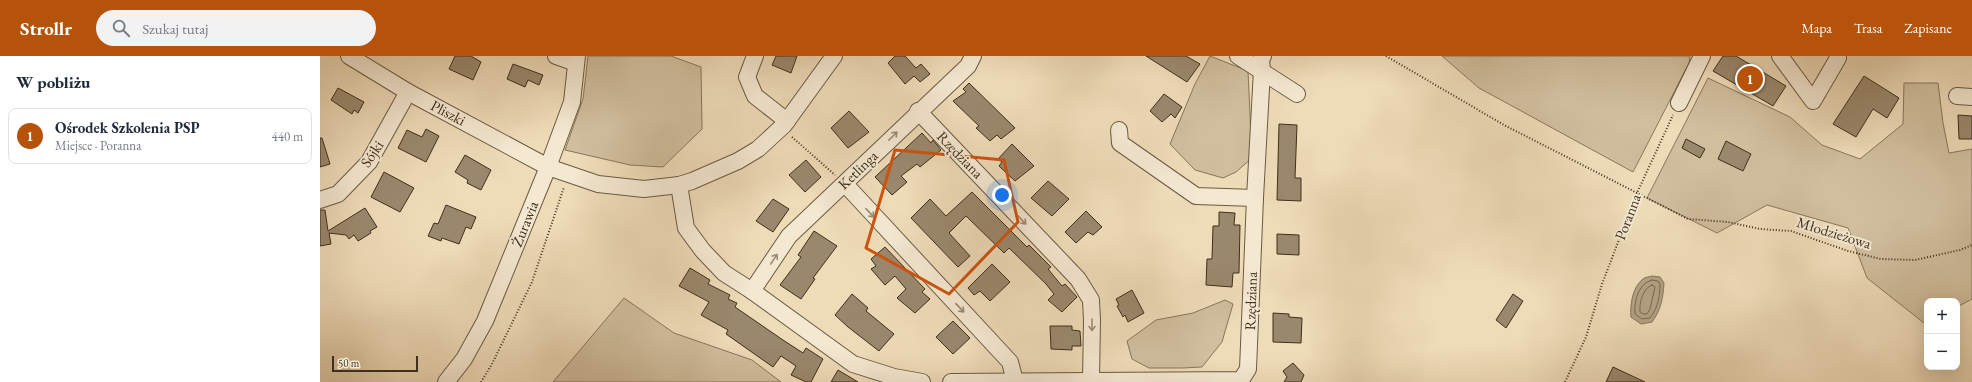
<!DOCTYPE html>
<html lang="pl">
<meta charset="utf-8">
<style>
:root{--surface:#fff;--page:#f2f2f3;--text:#1f2937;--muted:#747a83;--line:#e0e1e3;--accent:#b45309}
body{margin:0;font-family:"EB Garamond",serif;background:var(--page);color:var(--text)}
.controls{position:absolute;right:12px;bottom:12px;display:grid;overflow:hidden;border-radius:8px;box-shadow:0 4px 16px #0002}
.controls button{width:36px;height:36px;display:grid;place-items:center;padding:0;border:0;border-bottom:1px solid var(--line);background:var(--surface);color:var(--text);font:20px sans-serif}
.scale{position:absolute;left:12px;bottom:10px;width:86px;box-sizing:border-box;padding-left:4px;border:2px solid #3f2f1c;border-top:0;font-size:11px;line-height:14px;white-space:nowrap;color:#3f2f1c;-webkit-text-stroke:3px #f4e8d1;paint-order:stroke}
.you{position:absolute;left:682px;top:139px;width:14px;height:14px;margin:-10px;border:3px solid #fff;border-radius:50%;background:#1a73e8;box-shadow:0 0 0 6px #1a73e833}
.badge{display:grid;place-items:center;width:26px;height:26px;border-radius:50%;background:var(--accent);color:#fff;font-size:13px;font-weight:700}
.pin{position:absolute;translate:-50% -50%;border:2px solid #fff;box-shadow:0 1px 4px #0006}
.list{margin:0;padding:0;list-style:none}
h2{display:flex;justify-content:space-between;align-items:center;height:52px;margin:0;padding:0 16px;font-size:17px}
h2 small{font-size:13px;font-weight:400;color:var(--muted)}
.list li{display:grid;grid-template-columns:26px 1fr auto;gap:12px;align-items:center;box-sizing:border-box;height:56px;margin:0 8px 8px;padding:0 8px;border:1px solid var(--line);border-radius:8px}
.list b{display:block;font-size:15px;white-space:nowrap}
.list p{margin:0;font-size:13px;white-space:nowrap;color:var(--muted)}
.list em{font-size:13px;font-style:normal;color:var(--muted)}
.icon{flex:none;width:22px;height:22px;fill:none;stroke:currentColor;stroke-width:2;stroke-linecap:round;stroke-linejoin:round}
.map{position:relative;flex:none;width:1652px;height:326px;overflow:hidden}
header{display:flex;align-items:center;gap:24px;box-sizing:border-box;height:56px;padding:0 20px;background:var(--accent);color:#fff}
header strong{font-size:19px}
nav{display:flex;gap:22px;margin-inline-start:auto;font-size:14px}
.search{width:280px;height:36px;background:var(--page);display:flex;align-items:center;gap:10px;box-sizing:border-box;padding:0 14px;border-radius:22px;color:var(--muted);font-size:15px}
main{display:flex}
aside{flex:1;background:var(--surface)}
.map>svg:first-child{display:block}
.green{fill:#d0be9d;stroke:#88765c}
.water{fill:#b2a183;stroke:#84735a}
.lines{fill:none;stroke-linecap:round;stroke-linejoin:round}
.shore{stroke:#786850;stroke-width:1}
.building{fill:#9a886d;stroke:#3f2f1c}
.minor-casing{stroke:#6b5a43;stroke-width:18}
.path{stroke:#3f2f1c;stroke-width:2;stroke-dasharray:1 2;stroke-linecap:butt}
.minor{stroke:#f4e8d1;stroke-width:16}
.oneway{stroke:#9a8c76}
.marked{fill:none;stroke:#cf530e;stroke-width:3;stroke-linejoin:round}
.labels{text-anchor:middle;stroke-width:4;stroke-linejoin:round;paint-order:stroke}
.street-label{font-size:15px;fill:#3f2f1c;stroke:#f4e8d1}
</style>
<header>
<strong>Strollr</strong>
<div class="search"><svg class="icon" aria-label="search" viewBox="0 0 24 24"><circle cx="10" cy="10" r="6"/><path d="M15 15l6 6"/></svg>Szukaj tutaj</div>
<nav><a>Mapa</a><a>Trasa</a><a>Zapisane</a></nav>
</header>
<main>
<aside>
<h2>W pobliżu<small></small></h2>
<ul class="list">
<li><span class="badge">1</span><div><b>Ośrodek Szkolenia PSP</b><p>Miejsce · Poranna</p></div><em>440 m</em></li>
</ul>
</aside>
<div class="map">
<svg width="1652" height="326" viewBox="0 0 1652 326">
<rect width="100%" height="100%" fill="#eedbb8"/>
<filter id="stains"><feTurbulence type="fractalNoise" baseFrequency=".005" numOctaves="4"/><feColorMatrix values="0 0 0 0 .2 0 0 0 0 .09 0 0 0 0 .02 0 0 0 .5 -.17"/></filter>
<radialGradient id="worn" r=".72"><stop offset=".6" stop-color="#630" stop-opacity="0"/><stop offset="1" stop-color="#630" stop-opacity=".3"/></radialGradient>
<g class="green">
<path d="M268 0H351L381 11 382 73 343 111 310 109 245 94 263 43Z"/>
<path d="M890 0 928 15 932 102 916 116 903 122 875 114 850 88 875 28Z"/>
<path d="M1122 0H1370L1369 7 1313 116 1159 32Z"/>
<path d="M1388 22 1470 61 1502 89 1540 103 1583 68 1584 27H1618L1623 67 1629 97 1652 93V243L1637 251V245H1607V265L1604 267 1547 222 1528 172 1447 149 1397 177 1327 142Z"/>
<path d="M304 242 354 277 432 304 461 326H233Z"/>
<path d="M905 244 913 248 902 286 882 311 863 312H829L812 303 807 285 836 264 873 257Z"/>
</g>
<path class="water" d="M1332 220 1340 221 1344 227C1343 242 1341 254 1332 266L1321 268 1311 261C1310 250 1312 231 1323 223 1325 221 1329 221 1332 220Z"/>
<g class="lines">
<g class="shore">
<path d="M1332 224 1338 225 1340 228C1340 240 1338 252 1330 262L1322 263 1315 258C1314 245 1318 228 1332 224Z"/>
<path d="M1332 229 1335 231 1330 253 1327 258H1323L1320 256C1319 247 1323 232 1332 229Z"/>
</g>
</g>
<g class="building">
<path d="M135 0H151L161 6 153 24 129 13Z"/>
<path d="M456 0H477L471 17 452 9Z"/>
<path d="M575 0H585L596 12 601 8 610 18 600 26 594 20 585 28 568 7Z"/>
<path d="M826 0H866L880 8 867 26Z"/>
<path d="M1403 0H1416L1466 30 1453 50 1393 15Z"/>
<path d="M193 8 223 19 219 29 208 24 205 31 187 23Z"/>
<path d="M1544 20 1579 42 1567 62 1553 53 1536 81 1513 68Z"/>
<path d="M649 27 695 72 681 83 677 79 670 85 656 72 659 70 633 45 646 36 643 33Z"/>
<path d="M18 32 44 46 38 57 34 54 32 58 11 44Z"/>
<path d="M844 38 862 51 855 62 851 58 842 66 830 55Z"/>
<path d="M529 55 549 76 528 92 511 72Z"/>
<path d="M1638 59 1652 60V83H1639Z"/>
<path d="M959 68 977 69 975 122H981V145L957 144Z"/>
<path d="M106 73 119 80 106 106 78 92 87 74 102 81Z"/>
<path d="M602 77 611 87 613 84 621 94 600 111 597 108 581 120 587 126 572 139 555 121Z"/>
<path d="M0 82H2L10 108 0 111Z"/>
<path d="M1366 83 1385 93 1380 102 1362 92Z"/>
<path d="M1406 85 1431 98 1423 115 1398 103Z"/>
<path d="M692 88 714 110 695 125 679 110 682 106 678 103Z"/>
<path d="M145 99 171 114 161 134 147 127 148 124 135 116Z"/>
<path d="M486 104 501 121 485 136 469 119Z"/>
<path d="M64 116 94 132 80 156 51 141Z"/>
<path d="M728 125 749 143 732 160 711 142Z"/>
<path d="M652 136 707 191 709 189 731 211 728 213 742 230 745 228 757 241 742 256 728 244 734 238 726 228 689 192 684 197 646 160 629 177 650 200 638 211 591 162 610 143 626 160Z"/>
<path d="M453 143 469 153 453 176 436 165Z"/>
<path d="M126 149 156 161 151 173 146 171 139 188 122 182 121 185 108 180 114 167 118 168Z"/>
<path d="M45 152 57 171 50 175 51 177 38 185 34 179 29 183 26 179 9 177 11 188 0 190V154H5L8 175Z"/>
<path d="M766 155 782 171 773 179 768 176 756 187 745 176Z"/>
<path d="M899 156 915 157 914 169H920L919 217H913L912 231 886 229 887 203H892L893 170H899Z"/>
<path d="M494 175 517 190 493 222 495 223 481 243 460 229 481 201 478 199Z"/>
<path d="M957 178 979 179V199L957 198Z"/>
<path d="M565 191 605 233 602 236 610 243 595 257 577 242 586 233 575 220 565 229 551 213 556 210 551 203Z"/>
<path d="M672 208 690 226 670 245 660 235 654 239 648 232Z"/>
<path d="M370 212 390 224 388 228 410 239 408 243 417 247 415 251 463 284 483 297 486 292 503 303 491 326H486L471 319 476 310 461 300 453 311 406 278 408 274 381 259 389 246 359 230Z"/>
<path d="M812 234 824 257 808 266 805 259 803 261 797 250 799 249 796 243Z"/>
<path d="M532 238 548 252 546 255 574 278 559 295 528 271 515 259Z"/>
<path d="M1193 238 1203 245 1186 272 1176 264Z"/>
<path d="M953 257 969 258V261L982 262 981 287 953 286Z"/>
<path d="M633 265 650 282 633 298 616 281Z"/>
<path d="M730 270H752V274L760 275 761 290H752V294L731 293Z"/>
<path d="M973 307 984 319 981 326H964L967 321 963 315Z"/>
<path d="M1293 311 1325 326H1286Z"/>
<path d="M518 314 538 326H511Z"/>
</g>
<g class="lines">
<defs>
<g id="minor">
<path d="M29 0 88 36 228 111 278 128 324 133 359 129 372 125 418 105 438 93 464 69 514 0"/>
<path d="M236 0 256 7"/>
<path d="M435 0 427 21 435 40 467 65"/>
<path d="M918 0 977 38"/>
<path d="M1460 0 1493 45 1518 2"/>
<path d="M1637 40 1652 41"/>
<path d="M1359 47 1382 0"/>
<path d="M598 55 758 223 771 244 772 264 771 324"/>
<path d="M799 74 800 87 876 140 935 142"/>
<path d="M525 128 690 306 695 325"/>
<path d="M359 129 366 172 383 195 404 217 432 235 533 308 574 321 602 326"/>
<path d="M0 144 18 138 49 106 88 36"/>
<path d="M432 235 469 180 648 10 653 0"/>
<path d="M126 326 144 303 165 265 228 111 252 46 257 0"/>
<path d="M631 326 921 324 928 313 935 142 942 14 941 4 943 0"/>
</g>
</defs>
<use href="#minor" class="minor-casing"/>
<g class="path">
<path d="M1066 0 1184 69 1368 163 1408 166 1440 173 1471 175 1528 195 1561 203 1595 204 1640 194 1652 189"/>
<path d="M472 81 515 119"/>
<path d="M161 326 172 308 212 226 244 131"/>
<path d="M1245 326 1266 281 1282 228 1317 137 1353 59"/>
</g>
<use href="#minor" class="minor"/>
</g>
<defs><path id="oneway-shaft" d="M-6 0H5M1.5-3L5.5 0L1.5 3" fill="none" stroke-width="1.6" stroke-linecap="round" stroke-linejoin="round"/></defs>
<g class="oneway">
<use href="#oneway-shaft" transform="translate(573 80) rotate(-45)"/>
<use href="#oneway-shaft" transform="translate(550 157) rotate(47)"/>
<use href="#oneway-shaft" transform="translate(702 164) rotate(46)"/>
<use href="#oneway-shaft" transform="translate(454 203) rotate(-56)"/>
<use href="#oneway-shaft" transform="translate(640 252) rotate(47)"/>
<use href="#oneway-shaft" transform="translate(772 269) rotate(90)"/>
</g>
<path class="marked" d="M575 94 684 104 698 166 629 238 546 192Z"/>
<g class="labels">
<g class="street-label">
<text transform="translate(128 57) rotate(28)" y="5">Pliszki</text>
<text transform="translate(52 98) rotate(-56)" y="5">Sójki</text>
<text transform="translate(640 99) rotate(46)" y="5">Rzędziana</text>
<text transform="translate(538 114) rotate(-44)" y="5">Ketlinga</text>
<text transform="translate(1308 161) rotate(-69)" y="5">Poranna</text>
<text transform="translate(205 168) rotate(-68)" y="5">Żurawia</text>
<text transform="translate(1514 177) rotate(17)" y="5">Młodzieżowa</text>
<text transform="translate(931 245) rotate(-88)" y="5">Rzędziana</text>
</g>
</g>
<rect width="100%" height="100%" filter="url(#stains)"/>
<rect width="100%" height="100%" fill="url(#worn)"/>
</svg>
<div class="controls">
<button>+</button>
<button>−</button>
</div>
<div class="scale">50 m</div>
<div class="you"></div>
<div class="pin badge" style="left:1430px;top:23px">1</div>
</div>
</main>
